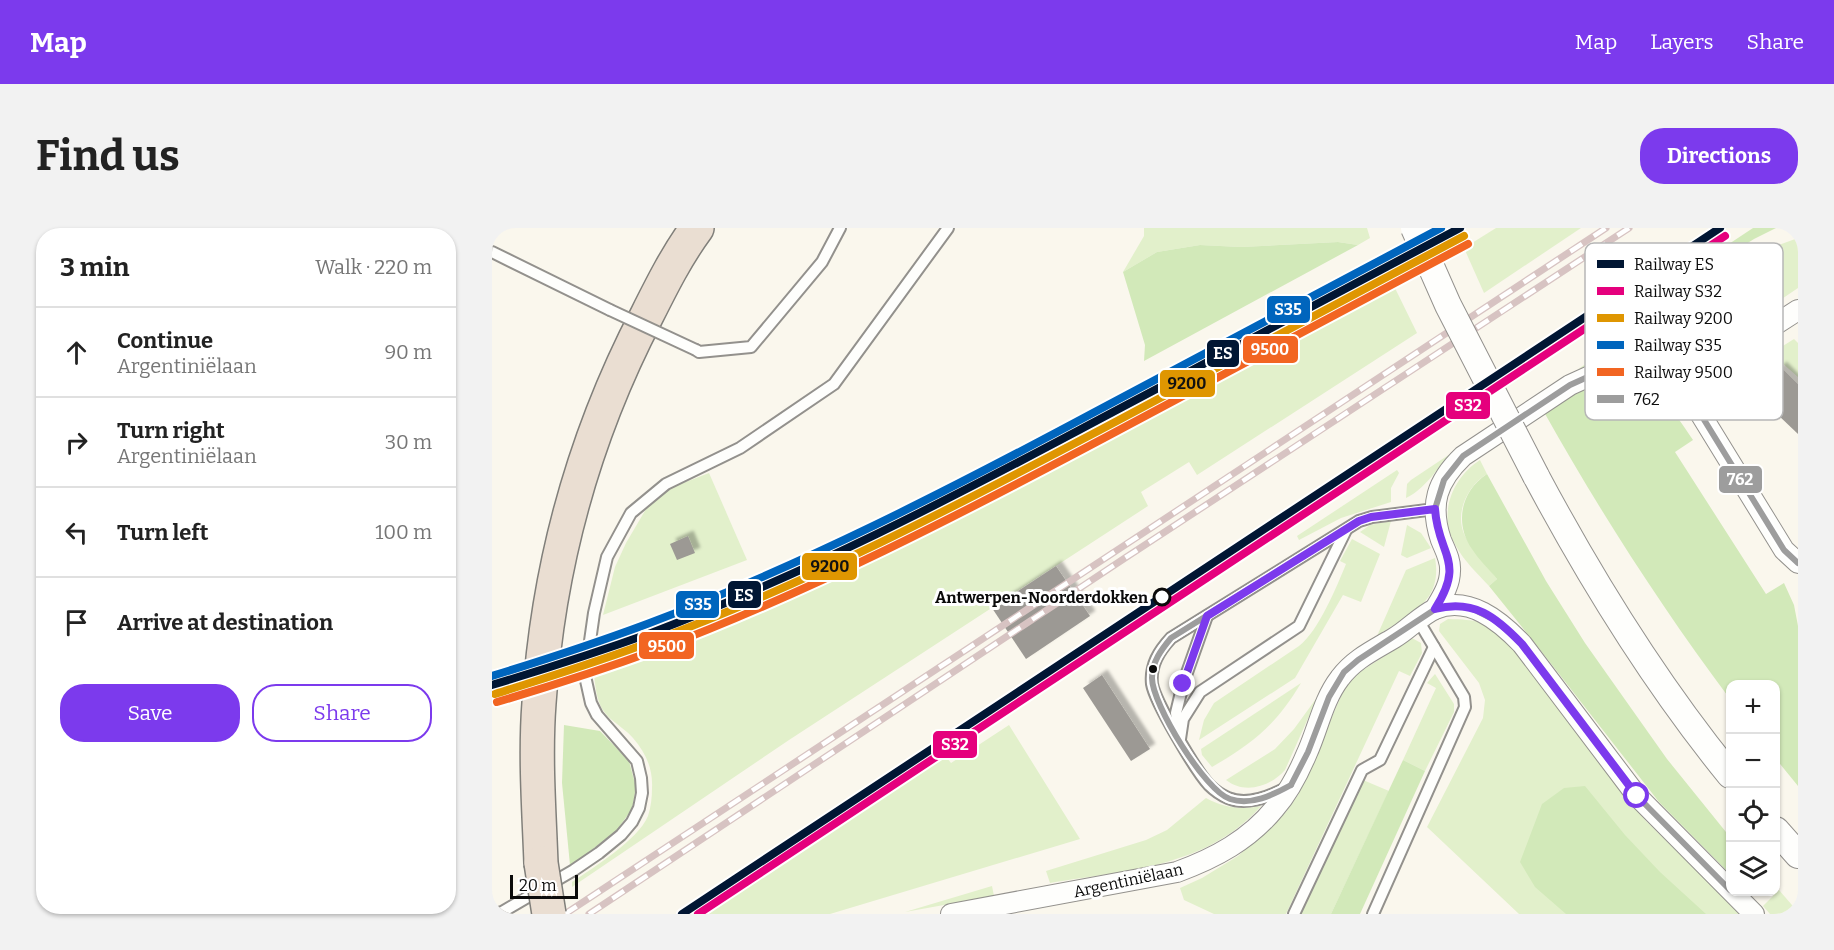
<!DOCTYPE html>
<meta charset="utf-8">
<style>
:root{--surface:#fff;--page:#f2f2f2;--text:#222;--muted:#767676;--line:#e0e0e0;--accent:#7c3aed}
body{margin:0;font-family:Bitter,serif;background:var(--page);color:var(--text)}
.controls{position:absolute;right:18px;bottom:18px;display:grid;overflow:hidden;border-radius:12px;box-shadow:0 2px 4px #0004}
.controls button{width:54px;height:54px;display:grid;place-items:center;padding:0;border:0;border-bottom:2px solid var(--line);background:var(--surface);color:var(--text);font:30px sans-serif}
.scale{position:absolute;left:18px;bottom:15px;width:68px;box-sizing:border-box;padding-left:6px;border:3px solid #0b0b0b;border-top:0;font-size:16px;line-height:21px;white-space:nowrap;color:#0b0b0b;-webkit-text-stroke:4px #fff;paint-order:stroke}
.stop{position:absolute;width:18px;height:18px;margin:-14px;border:4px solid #7c3aed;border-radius:50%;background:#fff}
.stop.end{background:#7c3aed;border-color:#fff;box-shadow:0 2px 6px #0008}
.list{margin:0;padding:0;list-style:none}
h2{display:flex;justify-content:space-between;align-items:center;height:78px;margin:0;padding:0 24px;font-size:26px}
h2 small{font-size:20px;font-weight:400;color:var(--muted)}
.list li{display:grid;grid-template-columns:39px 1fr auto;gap:18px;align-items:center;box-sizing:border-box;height:90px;padding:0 24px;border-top:2px solid var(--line)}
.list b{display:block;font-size:22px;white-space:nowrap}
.list p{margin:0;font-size:20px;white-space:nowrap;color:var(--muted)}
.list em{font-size:20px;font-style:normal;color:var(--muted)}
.actions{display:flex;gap:12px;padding:18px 24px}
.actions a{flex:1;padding:14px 0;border:2px solid var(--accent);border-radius:24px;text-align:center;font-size:21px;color:var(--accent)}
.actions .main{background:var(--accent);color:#fff}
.icon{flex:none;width:33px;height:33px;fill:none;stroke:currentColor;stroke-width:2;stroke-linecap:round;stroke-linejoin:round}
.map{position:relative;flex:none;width:1306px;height:686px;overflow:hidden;border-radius:24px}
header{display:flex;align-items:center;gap:36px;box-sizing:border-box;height:84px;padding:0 30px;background:var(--accent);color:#fff}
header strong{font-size:28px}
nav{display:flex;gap:33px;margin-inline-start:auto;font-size:21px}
.intro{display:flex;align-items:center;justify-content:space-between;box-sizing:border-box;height:144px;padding:0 36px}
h1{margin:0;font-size:42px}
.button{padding:15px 27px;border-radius:24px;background:var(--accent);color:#fff;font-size:21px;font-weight:700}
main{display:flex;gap:36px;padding:0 36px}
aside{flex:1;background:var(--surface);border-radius:24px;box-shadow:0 2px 4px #0004}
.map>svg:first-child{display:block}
.green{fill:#e2f0cb}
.forest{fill:#d2e9b9}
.building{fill:#9c9994;filter:url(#shadow)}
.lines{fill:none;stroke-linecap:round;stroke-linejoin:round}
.service-casing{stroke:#93918d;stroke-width:14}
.minor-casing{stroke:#93918d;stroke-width:22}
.tertiary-casing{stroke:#93918d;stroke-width:28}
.motorway-casing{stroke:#807f7a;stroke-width:36}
.service{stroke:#fefefc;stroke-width:10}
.minor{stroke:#fefefc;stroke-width:20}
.tertiary{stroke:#fefefc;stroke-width:26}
.motorway{stroke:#eaded2;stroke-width:33}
.rail-casing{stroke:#d7c3c2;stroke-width:7}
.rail{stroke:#fff;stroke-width:4.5;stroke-dasharray:14;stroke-linecap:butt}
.service-bridge-casing{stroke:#93918d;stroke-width:14;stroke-linecap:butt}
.tertiary-bridge-casing{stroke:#93918d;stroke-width:28;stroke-linecap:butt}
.motorway-bridge-casing{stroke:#807f7a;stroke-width:36;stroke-linecap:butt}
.service-bridge{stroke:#fefefc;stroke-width:10}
.tertiary-bridge{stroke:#fefefc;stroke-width:26}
.motorway-bridge{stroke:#eaded2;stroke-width:33}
.bus-1-casing{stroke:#fff;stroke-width:10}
.bus-1{stroke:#9d9d9d;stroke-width:6}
.rail-1-casing{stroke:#fff;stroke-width:12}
.rail-2-casing{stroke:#fff;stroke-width:12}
.rail-3-casing{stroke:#fff;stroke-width:12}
.rail-4-casing{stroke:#fff;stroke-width:12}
.rail-5-casing{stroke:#fff;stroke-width:12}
.rail-1{stroke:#011633;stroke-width:8}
.rail-2{stroke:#e5007d;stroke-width:8}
.rail-3{stroke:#df9601;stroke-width:8}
.rail-4{stroke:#0065bd;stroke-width:8}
.rail-5{stroke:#f26522;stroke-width:8}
.route{stroke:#7c3aed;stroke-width:8}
.stop-dot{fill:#fff;stroke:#0b0b0b;stroke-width:3}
.bus-dot{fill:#0b0b0b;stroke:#fff;stroke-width:2}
.labels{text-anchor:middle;stroke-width:6;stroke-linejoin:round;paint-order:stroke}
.stop-label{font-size:16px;font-weight:bold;fill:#0b0b0b;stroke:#fff;text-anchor:end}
.street-label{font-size:16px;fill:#0b0b0b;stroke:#fff}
.key{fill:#fff;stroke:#b6b6b6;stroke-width:1.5}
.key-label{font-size:16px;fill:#0b0b0b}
.line-badge{stroke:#fff;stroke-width:2}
.badge-label{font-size:16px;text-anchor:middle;font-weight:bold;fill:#fff}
.pale-badge-label{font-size:16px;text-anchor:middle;font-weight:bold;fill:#111}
</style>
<header>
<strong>Map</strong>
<nav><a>Map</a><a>Layers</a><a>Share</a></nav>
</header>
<div class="intro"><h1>Find us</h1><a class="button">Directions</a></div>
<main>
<aside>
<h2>3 min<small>Walk · 220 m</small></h2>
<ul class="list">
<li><svg class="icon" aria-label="ahead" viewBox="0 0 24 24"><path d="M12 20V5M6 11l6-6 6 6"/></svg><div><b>Continue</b><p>Argentiniëlaan</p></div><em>90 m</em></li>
<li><svg class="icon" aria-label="right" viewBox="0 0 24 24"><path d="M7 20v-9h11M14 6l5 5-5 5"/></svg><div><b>Turn right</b><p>Argentiniëlaan</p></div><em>30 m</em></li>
<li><svg class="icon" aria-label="left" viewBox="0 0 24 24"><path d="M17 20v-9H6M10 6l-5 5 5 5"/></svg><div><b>Turn left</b></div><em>100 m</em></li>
<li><svg class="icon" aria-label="arrive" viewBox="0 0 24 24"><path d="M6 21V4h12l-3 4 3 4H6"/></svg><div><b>Arrive at destination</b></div></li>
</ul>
<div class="actions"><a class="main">Save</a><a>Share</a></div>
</aside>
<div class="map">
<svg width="1306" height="686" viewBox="0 0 1306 686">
<defs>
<filter id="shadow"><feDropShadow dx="5.5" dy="-5.5" stdDeviation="1.5" flood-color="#0004"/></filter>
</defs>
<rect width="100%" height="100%" fill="#faf7ed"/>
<g class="green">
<path d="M652 0H875L878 10 866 17 846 14 749 19 708 17 665 24 631 44 652 8Z"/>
<path d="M1004 0H1089L992 65 972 20Z"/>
<path d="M1306 10V60L1236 107 1239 112 1237 113 1225 94 1279 57 1276 52 1290 42 1278 26 1216 69 1228 86 1217 94 1231 117 1198 137 1193 140 1191 139 1187 113 1176 86 1284 18Z"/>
<path d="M902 58 925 105 705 247 697 234 649 264 656 278 297 512 80 659V654C101 640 146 612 156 588 159 579 160 569 160 560 161 541 154 525 141 510 135 503 127 498 120 492 105 480 104 464 102 446L140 433 139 430 259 384 390 324 543 247 887 60 890 65Z"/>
<path d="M1156 95H1159L1165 99 1172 141C1142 138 1115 131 1086 141Z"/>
<path d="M1302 111 1306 115V149L1289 134 1258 167 1273 181 1263 191 1235 165 1249 144Z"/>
<path d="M958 226C944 242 933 261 914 270L915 256 919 252Z"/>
<path d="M988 232 995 246C975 258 962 286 973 308 981 323 995 338 1005 351L997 358C986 346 972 333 964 318 945 287 960 250 988 232Z"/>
<path d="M905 242 907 245 899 260V274L849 290 807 312 805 308Z"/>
<path d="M217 245 255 332 111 387 123 339 134 315 157 276 173 262Z"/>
<path d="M899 293 892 319 868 304 878 297Z"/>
<path d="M915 297 929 305 939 320 915 330 909 327Z"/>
<path d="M860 311 888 326 869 374 851 367 803 450 707 512 712 492 722 475 807 418C826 404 845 358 854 336L848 333Z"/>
<path d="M943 330C951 375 917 386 885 408L914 342Z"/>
<path d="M956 391C985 392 992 392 1014 412L1153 592 1249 686H1027L935 599 991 490 993 472 987 455 947 403 948 396Z"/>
<path d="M920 410 929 415 930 425 918 448 907 443 794 686H722L692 672 688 660 710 650 746 628 794 584 806 567 853 459 868 444Z"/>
<path d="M943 446 962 476V484L933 543 911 532 944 460 935 455Z"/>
<path d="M809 455C784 497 762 514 720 539L710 527 709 521Z"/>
<path d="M826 468 793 542C779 558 753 567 734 552L783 521 802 501Z"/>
<path d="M517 497 588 611 338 686H203L448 521 459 535Z"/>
<path d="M871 552 897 563 839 686H809Z"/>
<path d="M714 570C733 580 748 582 769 578 714 640 634 642 558 655L554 643 654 612 675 602Z"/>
<path d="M500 658 502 668 413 684Z"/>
<path d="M1287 662 1306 684V686H1278L1271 678Z"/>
</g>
<g class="forest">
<path d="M1261 0H1284L1262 11 1186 59H1172Z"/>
<path d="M846 14 866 17 652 133 653 117 631 44 665 24 708 17 749 19Z"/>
<path d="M1127 154C1167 162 1180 180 1201 212L1183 224 1274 366 1292 355 1302 377 1306 398V558L1284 531V457H1238V471C1170 380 1108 284 1052 184 1080 168 1095 155 1127 154Z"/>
<path d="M995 246 1054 353 1093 415 1175 531 1238 609V646L1167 574 1046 419 997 358 1005 351C997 341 987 332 980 321 962 295 969 263 995 246Z"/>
<path d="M72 497 108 503 137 533 144 559 140 581 125 602 92 628 78 637 70 555Z"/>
<path d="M911 532 933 543 868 686H839Z"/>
<path d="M1093 558 1133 607 1168 644 1214 686H1074L1043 659 1028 634 1050 576 1072 560Z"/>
</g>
<g class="building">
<path d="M1289 139 1306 156V206L1263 165Z"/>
<path d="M196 308 203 325 185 332 178 316Z"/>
<path d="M564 338 598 388 534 431 500 380Z"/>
<path d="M610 447 658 521 639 533 591 460Z"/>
</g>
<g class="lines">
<defs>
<g id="service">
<path d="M0 24 118 82"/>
<path d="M204 122 207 124 259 119 330 34 348 0"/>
<path d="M686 499 684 485 691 456 715 388"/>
<path d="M688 511 691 491 708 464 807 398 854 302"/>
<path d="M794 560C777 569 755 578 736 570 729 567 722 562 717 557 704 543 663 474 660 456 658 437 667 423 679 410L867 293 880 289 943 281"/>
<path d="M4 686 10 684 82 642 107 625 129 607 140 594 147 580 150 565 149 550 145 533 105 487 99 475 93 448 102 385 115 329 139 285 174 256 248 220 342 156 456 0"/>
<path d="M802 686 870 542 888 532 942 419"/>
<path d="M881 686 973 479 972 469 926 392"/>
</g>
<g id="minor">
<path d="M1195 164 1292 322 1306 335"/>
<path d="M1195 164 1218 139 1306 82"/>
<path d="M943 381C950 369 958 357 958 343 959 332 953 322 949 312 937 276 945 253 971 228L1078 157 1100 147 1113 144 1127 145 1195 164"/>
<path d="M459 686 685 644C723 630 757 612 783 580 797 564 807 544 815 525 826 501 831 472 848 450 862 431 882 422 902 410 916 402 928 388 943 381 977 367 1008 393 1030 416L1145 568 1262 686"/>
</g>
<g id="tertiary">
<path d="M1044 248C1100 353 1163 455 1238 547"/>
<path d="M1284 602 1306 627"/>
</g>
<path id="motorway" d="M49 635C47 582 43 528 47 475 56 339 92 208 155 87 170 57 185 27 205 0"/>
</defs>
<use href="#service" class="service-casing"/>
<use href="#minor" class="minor-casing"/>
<use href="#tertiary" class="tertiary-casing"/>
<use href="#motorway" class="motorway-casing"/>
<use href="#service" class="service"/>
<use href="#minor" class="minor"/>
<use href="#tertiary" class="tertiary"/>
<use href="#motorway" class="motorway"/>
<defs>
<g id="rail">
<path d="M73 686 1114 0"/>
<path d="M97 686 633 330 1137 0"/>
</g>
</defs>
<use href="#rail" class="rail-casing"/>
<use href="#rail" class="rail"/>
<defs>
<path id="service-bridge" d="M118 82 204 122"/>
<path id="tertiary-bridge" d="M922 0 956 77 1044 248"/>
<path id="motorway-bridge" d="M49 635 57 686"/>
</defs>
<use href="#service-bridge" class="service-bridge-casing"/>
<use href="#tertiary-bridge" class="tertiary-bridge-casing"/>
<use href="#motorway-bridge" class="motorway-bridge-casing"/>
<use href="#service-bridge" class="service-bridge"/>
<use href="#tertiary-bridge" class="tertiary-bridge"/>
<use href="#motorway-bridge" class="motorway-bridge"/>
<defs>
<g id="bus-1">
<path d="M1195 164 1292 322 1306 335"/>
<path d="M943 281 952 252 971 228 1078 157 1100 147 1113 144 1127 145 1195 164"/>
<path d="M799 557 816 524 837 469 852 444 866 432 942 382 955 378 979 380 1001 391 1021 407 1030 416 1145 568 1238 662"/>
<path d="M799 557C781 567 759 578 738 571 713 563 660 476 660 450 660 434 669 422 679 410L867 293 880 289 943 281"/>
</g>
</defs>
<use href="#bus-1" class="bus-1-casing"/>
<use href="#bus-1" class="bus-1"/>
<defs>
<g id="rail-1">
<path d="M0 457C53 441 106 424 159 405 313 346 460 270 606 192 727 128 847 64 968 0"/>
<path d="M190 686 1228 0"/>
</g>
<path id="rail-2" d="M206 686 1233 8"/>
<path id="rail-3" d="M3 466C56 449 109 433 161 413 317 355 464 278 610 201 731 137 851 72 972 8"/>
<path id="rail-4" d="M0 448C52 432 104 415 155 396 309 338 455 263 599 186 716 124 832 62 949 0"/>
<path id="rail-5" d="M5 474C59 458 112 441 164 422 320 363 467 287 614 209 735 145 855 80 976 16"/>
</defs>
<use href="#rail-1" class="rail-1-casing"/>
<use href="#rail-2" class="rail-2-casing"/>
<use href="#rail-3" class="rail-3-casing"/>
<use href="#rail-4" class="rail-4-casing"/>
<use href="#rail-5" class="rail-5-casing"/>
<use href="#rail-1" class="rail-1"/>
<use href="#rail-2" class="rail-2"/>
<use href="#rail-3" class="rail-3"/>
<use href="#rail-4" class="rail-4"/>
<use href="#rail-5" class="rail-5"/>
</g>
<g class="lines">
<path class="route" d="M691 456 715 388 867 293 879 289 943 281C946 328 974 332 943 381 982 371 1004 389 1030 416L1145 568"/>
</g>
<circle class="stop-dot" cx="670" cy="369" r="8"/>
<circle class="bus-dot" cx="661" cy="441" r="5"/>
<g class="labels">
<g class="stop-label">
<text x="656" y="375">Antwerpen-Noorderdokken</text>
</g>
<g class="street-label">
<text transform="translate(636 652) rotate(-12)" y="6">Argentiniëlaan</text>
</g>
</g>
<rect x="1093" y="15" width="198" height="177" rx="9" class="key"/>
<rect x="1105" y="32" width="27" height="8" fill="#011633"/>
<rect x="1105" y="59" width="27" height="8" fill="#e5007d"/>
<rect x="1105" y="86" width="27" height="8" fill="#df9601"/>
<rect x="1105" y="113" width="27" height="8" fill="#0065bd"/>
<rect x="1105" y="140" width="27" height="8" fill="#f26522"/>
<rect x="1105" y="167" width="27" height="8" fill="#9d9d9d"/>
<g class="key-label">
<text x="1142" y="42">Railway ES</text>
<text x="1142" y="69">Railway S32</text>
<text x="1142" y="96">Railway 9200</text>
<text x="1142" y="123">Railway S35</text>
<text x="1142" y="150">Railway 9500</text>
<text x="1142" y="177">762</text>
</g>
<g class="line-badge">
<rect x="774" y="67" width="45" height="29" rx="6" fill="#0065bd"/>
<rect x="750" y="107" width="57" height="29" rx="6" fill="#f26522"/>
<rect x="714" y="111" width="34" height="29" rx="6" fill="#011633"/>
<rect x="667" y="141" width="57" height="29" rx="6" fill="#df9601"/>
<rect x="953" y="163" width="46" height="29" rx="6" fill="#e5007d"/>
<rect x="1226" y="237" width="45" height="29" rx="6" fill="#9d9d9d"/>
<rect x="309" y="324" width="57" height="29" rx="6" fill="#df9601"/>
<rect x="235" y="352" width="35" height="29" rx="6" fill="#011633"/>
<rect x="183" y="362" width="45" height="29" rx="6" fill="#0065bd"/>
<rect x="146" y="403" width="57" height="29" rx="6" fill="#f26522"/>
<rect x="440" y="502" width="46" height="29" rx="6" fill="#e5007d"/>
</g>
<g class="badge-label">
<text x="796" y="87">S35</text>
<text x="778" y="127">9500</text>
<text x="731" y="131">ES</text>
<text x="976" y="183">S32</text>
<text x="1248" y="257">762</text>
<text x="252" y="373">ES</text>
<text x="206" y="382">S35</text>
<text x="175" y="424">9500</text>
<text x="463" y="522">S32</text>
</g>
<g class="pale-badge-label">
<text x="695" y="161">9200</text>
<text x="338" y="344">9200</text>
</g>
</svg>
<div class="controls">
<button>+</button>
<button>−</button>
<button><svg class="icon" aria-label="locate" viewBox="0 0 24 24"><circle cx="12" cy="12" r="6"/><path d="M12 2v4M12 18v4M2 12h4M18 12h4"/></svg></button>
<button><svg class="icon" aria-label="layers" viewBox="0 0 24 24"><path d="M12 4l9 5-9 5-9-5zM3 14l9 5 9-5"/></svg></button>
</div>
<div class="scale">20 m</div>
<div class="stop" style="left:1145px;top:568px"></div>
<div class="stop end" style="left:691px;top:456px"></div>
</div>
</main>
